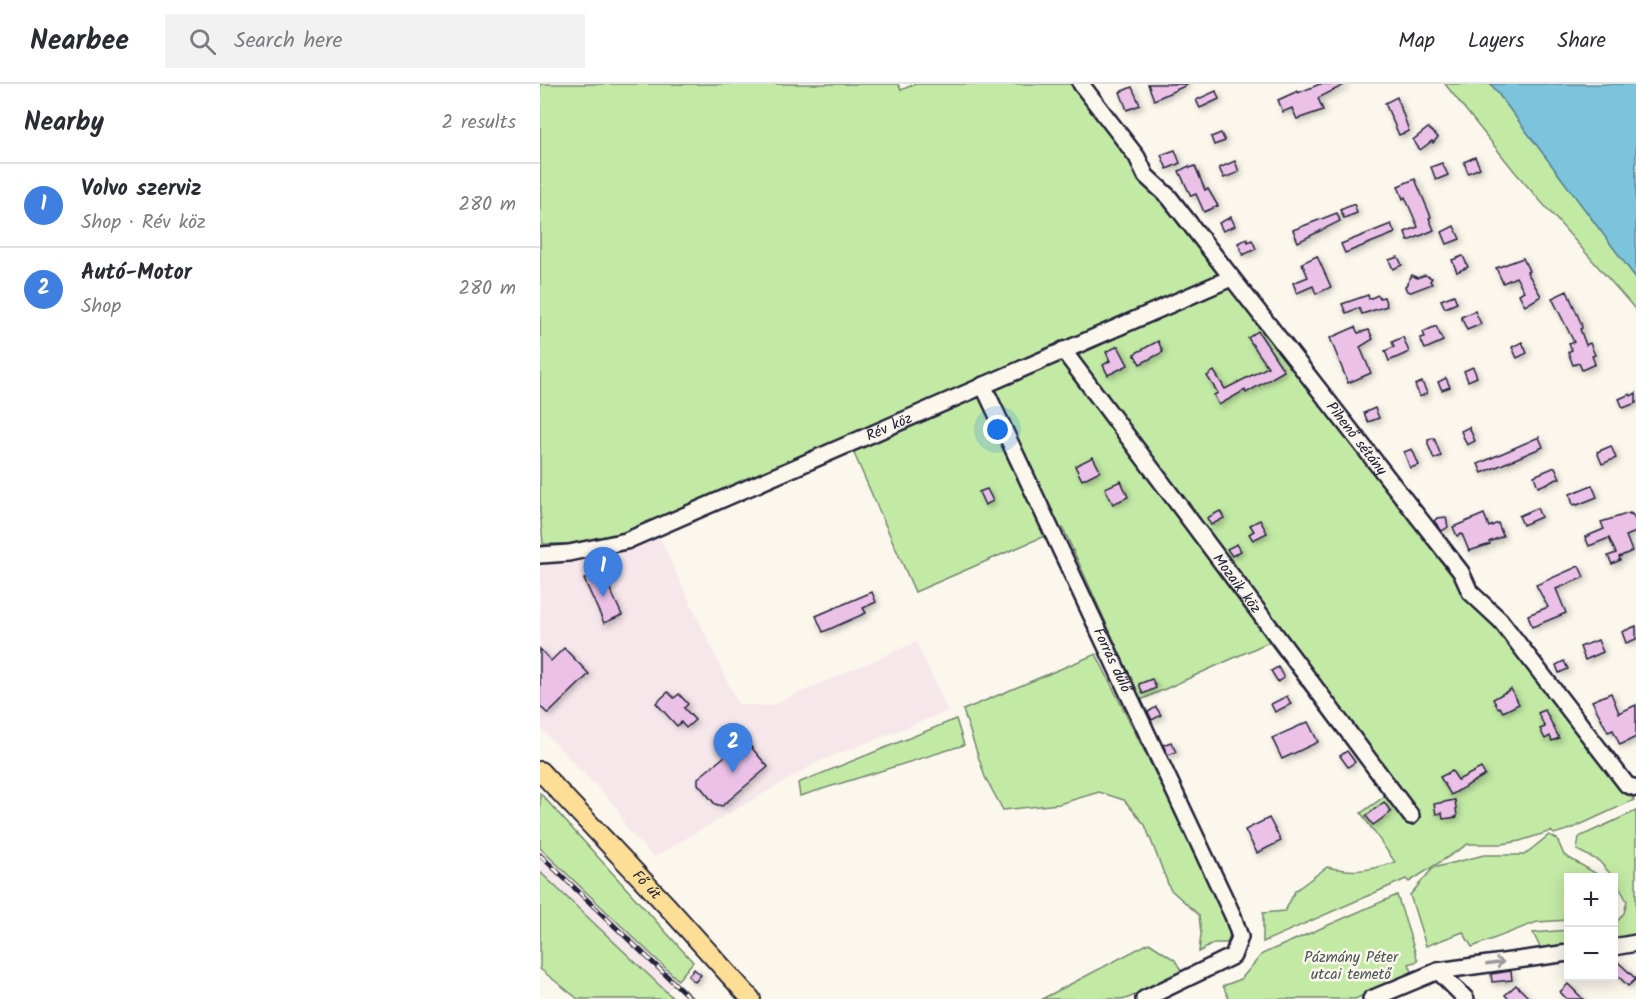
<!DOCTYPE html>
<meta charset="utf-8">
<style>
:root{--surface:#fff;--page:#f2f2f3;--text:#2b2b33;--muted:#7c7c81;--line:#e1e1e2;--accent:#0f766e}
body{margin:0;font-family:Kalam,sans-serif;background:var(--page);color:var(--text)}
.controls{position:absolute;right:18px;bottom:18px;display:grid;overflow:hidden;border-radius:0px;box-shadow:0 3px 15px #0003}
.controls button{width:54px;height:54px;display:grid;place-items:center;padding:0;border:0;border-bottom:2px solid var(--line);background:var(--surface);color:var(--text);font:30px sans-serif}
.you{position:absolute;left:458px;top:346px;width:21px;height:21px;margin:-15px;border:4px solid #fff;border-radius:50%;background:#1a73e8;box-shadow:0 0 0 9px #1a73e833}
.badge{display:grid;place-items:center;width:39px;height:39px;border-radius:50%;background:var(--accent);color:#fff;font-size:20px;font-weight:700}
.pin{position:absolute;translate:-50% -50px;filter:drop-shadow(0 2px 3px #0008)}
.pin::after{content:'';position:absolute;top:32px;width:21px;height:18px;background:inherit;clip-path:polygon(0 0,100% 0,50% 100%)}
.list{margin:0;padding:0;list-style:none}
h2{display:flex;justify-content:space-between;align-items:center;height:78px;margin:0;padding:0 24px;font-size:26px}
h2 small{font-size:20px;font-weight:400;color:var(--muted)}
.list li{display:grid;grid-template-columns:39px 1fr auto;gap:18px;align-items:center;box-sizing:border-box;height:84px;padding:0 24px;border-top:2px solid var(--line)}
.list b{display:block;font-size:22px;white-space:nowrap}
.list p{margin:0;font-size:20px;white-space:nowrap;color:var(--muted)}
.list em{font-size:20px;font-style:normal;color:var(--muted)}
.icon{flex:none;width:33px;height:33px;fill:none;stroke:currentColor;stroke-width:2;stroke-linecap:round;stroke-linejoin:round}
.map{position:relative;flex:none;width:1096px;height:915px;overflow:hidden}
header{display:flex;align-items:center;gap:36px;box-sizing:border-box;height:84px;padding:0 30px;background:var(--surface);border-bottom:2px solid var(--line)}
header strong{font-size:28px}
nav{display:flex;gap:33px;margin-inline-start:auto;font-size:21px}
.search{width:420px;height:54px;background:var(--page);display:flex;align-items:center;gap:15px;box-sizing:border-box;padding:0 21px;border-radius:0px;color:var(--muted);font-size:22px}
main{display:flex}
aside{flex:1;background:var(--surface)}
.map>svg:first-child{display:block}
.built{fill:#f6e7eb}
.green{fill:#c3eaa5;stroke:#728670;stroke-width:1.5}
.water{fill:#7bc4db;stroke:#57839b;stroke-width:1.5}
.building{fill:#ebc1e8;stroke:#22223b;stroke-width:1.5;filter:url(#shadow)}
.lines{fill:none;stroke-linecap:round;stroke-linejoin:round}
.minor-casing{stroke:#22223b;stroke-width:20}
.major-casing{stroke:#22223b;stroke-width:22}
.minor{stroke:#fbf7ec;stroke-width:15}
.major{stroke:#fdde96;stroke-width:18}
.rail-casing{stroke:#22223b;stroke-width:5}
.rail{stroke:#fbf7ec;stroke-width:3;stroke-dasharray:9;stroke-linecap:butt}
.oneway{stroke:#99979c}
.labels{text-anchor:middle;stroke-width:5;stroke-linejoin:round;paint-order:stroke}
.street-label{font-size:15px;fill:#22223b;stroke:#fbf7ec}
.park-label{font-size:15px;fill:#4a5456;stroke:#fbf7ec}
</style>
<header>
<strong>Nearbee</strong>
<div class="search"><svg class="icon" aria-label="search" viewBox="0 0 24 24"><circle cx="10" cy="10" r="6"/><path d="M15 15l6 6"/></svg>Search here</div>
<nav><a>Map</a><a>Layers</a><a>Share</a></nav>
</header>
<main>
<aside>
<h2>Nearby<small>2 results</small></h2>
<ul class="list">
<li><span class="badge" style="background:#3f7fe0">1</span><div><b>Volvo szerviz</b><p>Shop · Rév köz</p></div><em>280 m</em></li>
<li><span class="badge" style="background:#3f7fe0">2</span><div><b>Autó-Motor</b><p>Shop</p></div><em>280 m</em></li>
</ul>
</aside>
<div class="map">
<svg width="1096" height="915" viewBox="0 0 1096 915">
<defs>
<filter id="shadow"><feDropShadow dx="2.5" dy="2.5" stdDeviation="3" flood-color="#0004"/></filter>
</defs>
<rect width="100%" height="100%" fill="#fbf7ec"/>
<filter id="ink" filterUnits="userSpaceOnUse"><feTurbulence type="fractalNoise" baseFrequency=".0167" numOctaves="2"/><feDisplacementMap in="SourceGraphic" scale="12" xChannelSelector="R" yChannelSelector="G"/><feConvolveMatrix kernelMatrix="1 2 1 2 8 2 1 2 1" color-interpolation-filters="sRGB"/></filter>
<g filter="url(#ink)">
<g class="built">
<path d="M118 450 198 620 229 622 376 558 408 627 278 678 114 773 86 744 78 725 0 644V480H17L67 471Z"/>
<path d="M0 764 138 896 127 908 0 788Z"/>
</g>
<g class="green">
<path d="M0 0H358L361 6 375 0H530L682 195 82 449 40 460H3L0 427Z"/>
<path d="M905 0H951L1096 194V226L975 88Z"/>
<path d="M686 200 1094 716 1033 744 1014 750 1011 747 980 757 962 760H928L869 798 866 795 723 858V829L745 827 755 807 787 783C813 789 829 787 855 778L821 729 845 712 729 558 601 616 523 444 375 508 312 365 437 310 539 271 686 204Z"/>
<path d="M556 570 684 827 690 850 687 859H674L659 868 661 850 659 831 630 805 605 741 584 716 559 708 519 720 463 726 445 693 423 626Z"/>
<path d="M416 635 424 661 260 712 258 699Z"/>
<path d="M0 709 153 878 138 896 0 764Z"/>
<path d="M1096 727V855L1074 858V840L1076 839 1084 829 1087 817 1074 794 1059 777 1037 766 1039 753Z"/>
<path d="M1009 751 1017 755 1024 771 1062 793 1028 794V836L997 838 932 863 923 848 886 862 870 811 893 784 944 771H984Z"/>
<path d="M0 788 134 915H38L0 885Z"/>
<path d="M857 811 878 877 869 880 873 890 815 915H689L683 902 701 895 722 870Z"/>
<path d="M1028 846V864L1002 867 993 849Z"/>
<path d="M609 859 635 876 643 890 586 915H502Z"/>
</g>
<path class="water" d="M951 0H1096V194Z"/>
<g class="building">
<path d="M608 0H649L614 16Z"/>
<path d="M780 0H806L778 14 783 26 757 35 752 24 743 28 738 16 758 7V9Z"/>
<path d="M592 3 600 21 587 26 580 8Z"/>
<path d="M676 7 679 15 660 24 656 16Z"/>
<path d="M857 13 869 47 859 51 845 19Z"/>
<path d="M888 44 898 53 893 59 892 57 880 66 873 56Z"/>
<path d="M681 49 685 57 674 61 671 53Z"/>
<path d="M635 66 640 79 627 85 621 71Z"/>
<path d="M935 73 940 84 928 89 924 78Z"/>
<path d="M695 77 699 88 684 94 679 84Z"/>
<path d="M902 79 908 91 896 96 891 83Z"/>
<path d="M649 82 650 84 655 82 665 106 668 105 678 122 664 128 656 110 651 112 639 87Z"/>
<path d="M875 95 891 133 889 134 894 146 868 157 865 148 878 143 865 113 863 115 858 102Z"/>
<path d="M814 120 817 129 804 134 800 126Z"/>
<path d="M797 129 800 137 758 158 753 146Z"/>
<path d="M691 133 695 142 683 147 679 139Z"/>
<path d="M851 140 855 149 805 169 801 160Z"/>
<path d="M914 142 920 155 907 160 902 148Z"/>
<path d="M707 155 708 158 712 156 716 165 703 171 698 159Z"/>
<path d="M777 172 791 203 776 210 773 202 757 209 753 199 768 193 762 179Z"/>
<path d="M923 172 928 183 917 188 912 176Z"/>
<path d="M858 173 862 181 853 185 849 176Z"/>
<path d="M983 174 989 187 987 188 1001 212 985 222 979 210 984 207 976 193 963 199 956 184Z"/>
<path d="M872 191 877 194 885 191 892 194 890 197 892 200 871 208 867 207 865 203Z"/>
<path d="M1027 207 1041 239 1042 244 1040 245 1046 261 1050 259 1055 271 1052 272 1055 280 1042 286 1039 279 1033 281 1028 268 1032 266 1029 260 1034 258 1012 214Z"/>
<path d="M828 211 829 215 838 211 840 214 844 213 847 222 822 230 819 224 806 229 802 220Z"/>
<path d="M914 211 917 219 905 224 901 216Z"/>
<path d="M935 227 941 240 927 246 921 233Z"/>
<path d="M896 242 903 257 885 265 880 254 885 253 883 248Z"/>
<path d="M815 243 818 249 829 246 833 255 820 263 831 289 808 299 790 254Z"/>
<path d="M718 247 744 287 706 309 705 306 679 321 674 311 678 309 667 292 674 287 685 305 728 283 708 254Z"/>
<path d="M863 253 869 268 849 277 845 267 854 263 852 258Z"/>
<path d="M618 257 623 268 600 280 594 270Z"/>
<path d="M982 258 987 269 977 274 972 263Z"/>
<path d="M578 262 588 281 568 291 563 281 570 277 566 268Z"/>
<path d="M933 283 937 293 928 297 924 287Z"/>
<path d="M906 294 910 303 902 306 898 298Z"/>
<path d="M882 298 887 309 880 313 875 301Z"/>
<path d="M1096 309V319L1083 324 1079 315 1090 310 1091 312Z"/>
<path d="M835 324 839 334 828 338 824 329Z"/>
<path d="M929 343 935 357 927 361 921 347Z"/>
<path d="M999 353 1003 363 942 389 938 380Z"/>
<path d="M894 354 901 372 894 375 888 360V356Z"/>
<path d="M1071 362 1076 374 1062 380 1057 368Z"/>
<path d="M872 365 879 381 870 384 864 368Z"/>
<path d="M553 373 560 387 542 396 535 382Z"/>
<path d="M1015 383 1020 394 998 403 994 392Z"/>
<path d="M581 397 588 413 573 420 565 404Z"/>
<path d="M1052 401 1057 413 1037 421 1036 420 1033 421 1030 410Z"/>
<path d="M447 405 453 417 445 421 439 408Z"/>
<path d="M997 424 1001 433 983 441 979 432Z"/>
<path d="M680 427 684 434 671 441 667 434Z"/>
<path d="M1090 429V431L1092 430 1096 438V448L1086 452 1092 467 1079 473 1080 476 1072 480 1068 472 1076 469 1069 454 1049 462 1045 453 1064 445 1061 438Z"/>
<path d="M944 430 949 443 958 439 963 452 949 458 950 460 929 467 922 450 917 452 913 443Z"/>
<path d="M906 433 908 443 902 447 894 437 897 434Z"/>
<path d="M720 436 727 449 713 456 709 450 714 447 710 441Z"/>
<path d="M697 460 701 467 692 472 687 465Z"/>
<path d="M1039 482 1044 493 1016 505 1026 529 992 543 988 531 1008 523 996 501Z"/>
<path d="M61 486 82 531 64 539 44 495Z"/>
<path d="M332 508 336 518 323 524 326 529 283 548 276 532Z"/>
<path d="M1096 542V555L1086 559 1082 548Z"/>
<path d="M1058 556 1063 568 1045 576 1040 563Z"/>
<path d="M24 564 49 590 8 630 0 622V565L11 577Z"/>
<path d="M1024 577 1028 585 1019 589 1016 581Z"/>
<path d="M738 583 744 594 738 598 731 587Z"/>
<path d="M612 595 616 604 603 610 599 600Z"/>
<path d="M971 605 979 620 963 628 960 623 958 624 953 615Z"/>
<path d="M128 608 134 614 139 610 148 620 144 624 155 636 146 644 141 638 137 642 116 619Z"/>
<path d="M1071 609 1079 629 1096 621V653L1080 661 1073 646 1068 648 1052 617Z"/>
<path d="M747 612 751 620 735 628 731 620Z"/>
<path d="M616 623 621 631 612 636 608 628Z"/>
<path d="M1005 626 1019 654 1012 657 1010 652 1005 655 1000 645 1005 643 998 629Z"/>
<path d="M768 638 778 658 742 675 732 654Z"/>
<path d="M205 656 228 683 182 722 175 720 158 700V694Z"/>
<path d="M631 658 636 668 628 671 623 661Z"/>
<path d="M807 667 815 678 808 683 800 672Z"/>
<path d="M941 684 945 691 911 711 900 693 912 687 918 696Z"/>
<path d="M915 716 917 733 903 735 902 729 896 730 894 720Z"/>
<path d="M844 718 851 728 833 741 826 732Z"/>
<path d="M729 734 741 757 717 769 705 746Z"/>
<path d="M1078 878 1096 895 1088 902 1074 888V882Z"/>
<path d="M154 885 161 891 155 898 148 892Z"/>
<path d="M971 887 972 896 952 898 951 890Z"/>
<path d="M1028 900 1043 915H1027L1020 908Z"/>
<path d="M976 901 990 915H969L965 911Z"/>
</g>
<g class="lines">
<defs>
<g id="minor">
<path id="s1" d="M541 0 597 73 606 92 629 113 921 488 930 508 960 536 1087 701 1096 704"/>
<path id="s2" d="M523 266 871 732"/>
<path id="s3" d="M443 301 693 832 700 853 693 872 604 915"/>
<path id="s4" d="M0 471 29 469 86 457 691 194"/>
<path d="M1074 863 1096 859"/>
<path d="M898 887 926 915"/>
<path d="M831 915 898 887 1028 869"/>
</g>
<g id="major">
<path id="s5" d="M0 687 127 822 211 915"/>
</g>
</defs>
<use href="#minor" class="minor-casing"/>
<use href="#major" class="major-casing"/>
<use href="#minor" class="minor"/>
<use href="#major" class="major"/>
<defs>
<path id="rail" d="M0 771 151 915"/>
</defs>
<use href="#rail" class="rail-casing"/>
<use href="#rail" class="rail"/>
</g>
<defs><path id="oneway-shaft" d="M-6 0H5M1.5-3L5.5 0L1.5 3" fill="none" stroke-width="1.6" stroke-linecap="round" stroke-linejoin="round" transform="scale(1.5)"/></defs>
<use class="oneway" href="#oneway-shaft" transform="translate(955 879) rotate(-8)"/>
</g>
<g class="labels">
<g class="street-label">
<text dy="5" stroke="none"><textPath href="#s4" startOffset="374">Rév köz</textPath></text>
<text dy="5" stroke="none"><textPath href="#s1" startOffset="450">Pihenő sétány</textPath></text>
<text dy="5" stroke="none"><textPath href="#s2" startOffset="291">Mozaik köz</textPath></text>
<text dy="5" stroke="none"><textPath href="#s3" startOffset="304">Forrás dűlő</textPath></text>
<text dy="5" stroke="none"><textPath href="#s5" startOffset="156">Fő út</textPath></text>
</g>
<g class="park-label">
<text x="811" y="878">Pázmány Péter<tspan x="811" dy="17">utcai temető</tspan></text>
</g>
</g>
</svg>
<div class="controls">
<button>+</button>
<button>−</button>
</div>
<div class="you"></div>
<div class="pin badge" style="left:63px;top:513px;background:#3f7fe0">1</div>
<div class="pin badge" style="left:193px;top:689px;background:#3f7fe0">2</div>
</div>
</main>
